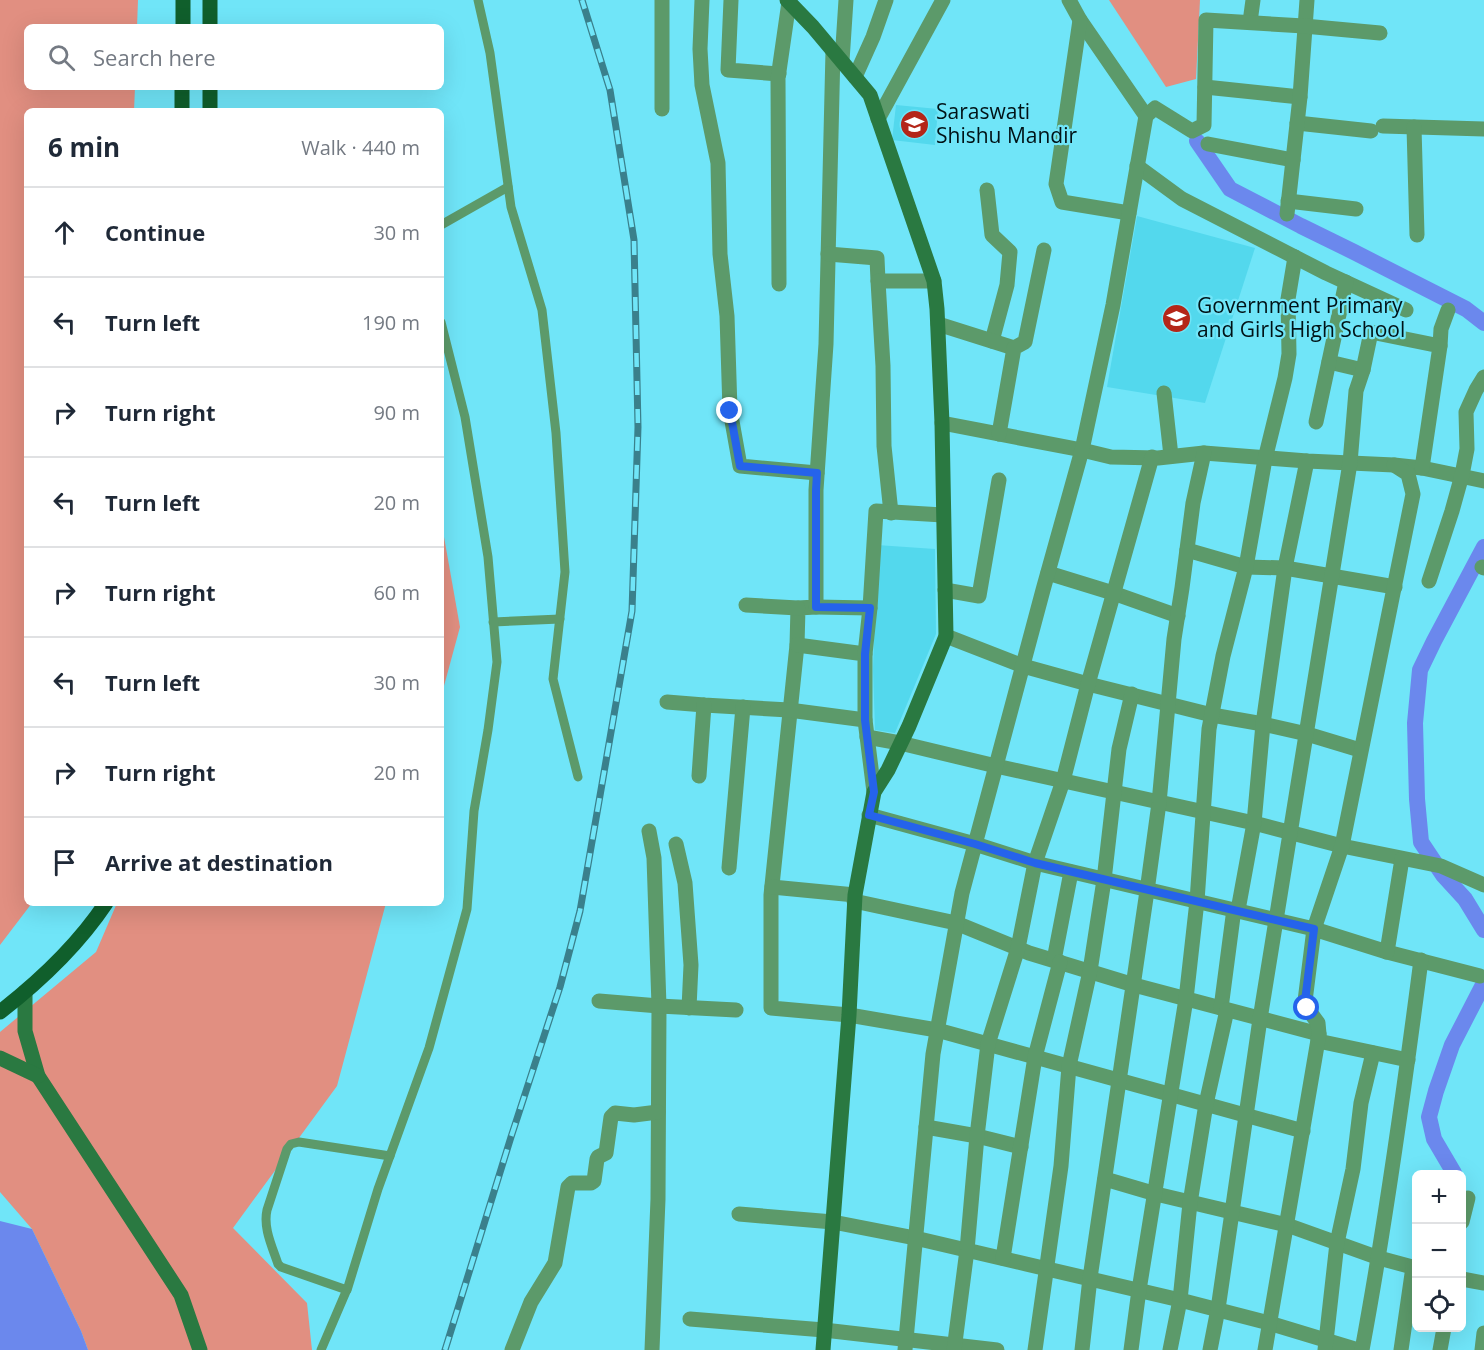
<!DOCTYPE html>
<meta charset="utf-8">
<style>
:root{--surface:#fff;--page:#f2f2f3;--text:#1f2937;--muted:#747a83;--line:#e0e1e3}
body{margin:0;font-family:"Open Sans",sans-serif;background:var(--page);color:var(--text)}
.controls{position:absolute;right:18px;bottom:18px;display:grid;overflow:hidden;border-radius:9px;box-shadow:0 6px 24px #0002}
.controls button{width:54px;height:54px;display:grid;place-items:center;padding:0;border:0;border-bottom:2px solid var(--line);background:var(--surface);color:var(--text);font:30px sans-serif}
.stop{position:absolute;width:18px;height:18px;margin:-14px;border:4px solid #2563eb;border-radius:50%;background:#fff}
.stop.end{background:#2563eb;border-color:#fff;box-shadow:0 2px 6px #0008}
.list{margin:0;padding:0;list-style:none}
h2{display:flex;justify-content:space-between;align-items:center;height:78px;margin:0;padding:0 24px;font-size:26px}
h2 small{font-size:20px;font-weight:400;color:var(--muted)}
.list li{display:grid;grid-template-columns:39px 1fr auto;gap:18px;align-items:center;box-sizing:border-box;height:90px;padding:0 24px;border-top:2px solid var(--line)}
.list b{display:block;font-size:22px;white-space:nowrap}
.list em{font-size:20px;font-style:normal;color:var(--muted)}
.icon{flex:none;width:33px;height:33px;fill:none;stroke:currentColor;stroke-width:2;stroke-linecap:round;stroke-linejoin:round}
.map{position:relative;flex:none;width:1484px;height:1350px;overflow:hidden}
.search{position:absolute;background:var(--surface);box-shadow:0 6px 24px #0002;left:24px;top:24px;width:420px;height:66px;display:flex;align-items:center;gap:15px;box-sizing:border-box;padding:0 21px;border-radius:9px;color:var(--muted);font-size:22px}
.panel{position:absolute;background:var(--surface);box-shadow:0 6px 24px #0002;left:24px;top:108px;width:420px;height:798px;border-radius:9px}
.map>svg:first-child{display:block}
.built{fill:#53d8ed}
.green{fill:#e18f81}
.water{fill:#6b88ed}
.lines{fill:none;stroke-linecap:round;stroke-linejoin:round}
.canal{stroke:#6b88ed;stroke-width:16}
.lane{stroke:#5c9a6a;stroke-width:9}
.street{stroke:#5c9a6a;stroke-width:15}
.secondary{stroke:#2a7941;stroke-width:15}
.primary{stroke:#105f2c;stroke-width:15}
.rail-casing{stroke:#3a808c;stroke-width:7}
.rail{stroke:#70e5f8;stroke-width:4.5;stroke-dasharray:14;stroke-linecap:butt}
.route{stroke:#2563eb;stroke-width:8}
.labels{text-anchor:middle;stroke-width:4.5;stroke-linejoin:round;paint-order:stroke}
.poi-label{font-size:21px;fill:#001216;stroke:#70e5f8;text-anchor:start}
</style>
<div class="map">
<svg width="1484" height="1350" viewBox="0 0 1484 1350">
<rect width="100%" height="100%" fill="#70e5f8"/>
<g class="built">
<path d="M896 105 938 109 935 145 892 140Z"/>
<path d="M1137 216 1255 248 1205 403 1107 387Z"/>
<path d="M877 545 935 549 936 634 895 733 875 730 873 669Z"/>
</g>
<g class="green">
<path d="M0 0H138L137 27H27V87H135L134 111H27V903H32L0 945Z"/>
<path d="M1109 0H1200L1196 79 1166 87Z"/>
<path d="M441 520 460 627 441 697Z"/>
<path d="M117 903H386L337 1086 233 1228 307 1303 312 1350H88L81 1331 32 1229 0 1192V1032L96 952Z"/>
</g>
<path class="water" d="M0 1221 32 1229 81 1331 88 1350H0Z"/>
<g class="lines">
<g class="canal">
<path d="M1197 141 1230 189 1301 226 1354 252 1466 309 1484 323"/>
<path d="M1484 547 1434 641 1420 670 1415 723 1417 799 1421 842 1443 875 1465 899 1484 930"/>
<path d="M1454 1173 1434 1139 1429 1117 1436 1091 1452 1045 1484 983"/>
</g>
<g class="lane">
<path d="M478 0 490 53 511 207 542 310 556 433 565 572 553 679 578 777"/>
<path d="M441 225 508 187"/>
<path d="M493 622 560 619"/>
<path d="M347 1290 281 1267 278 1264C272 1246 263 1228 267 1210L287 1149 291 1144 299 1142 390 1156"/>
<path d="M321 1350 348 1287 378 1189 429 1048 467 909 474 811 488 730 497 662 488 557 465 417 441 322"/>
</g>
<g class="street">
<path d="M662 0V109"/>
<path d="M702 0 700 49 702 85 718 163 720 254 727 316 730 410 740 466 817 473"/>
<path d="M731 0 728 70 779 74"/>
<path d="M1069 0 1080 20 1146 116"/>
<path d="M1080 20 1056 184 1062 202 1129 213"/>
<path d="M1250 22 1253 0"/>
<path d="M833 51 826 344 816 490V607L798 608 797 645 771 895V1008L849 1015 937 1030 1303 1131"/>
<path d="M842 61 846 0"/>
<path d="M855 77 873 37 886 0"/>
<path d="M1205 87 1300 97"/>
<path d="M878 119 943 0"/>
<path d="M1297 123 1371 131"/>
<path d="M1383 126 1484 129"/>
<path d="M1414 127 1417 235"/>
<path d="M1208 144 1293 160"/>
<path d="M1137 166 1182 199 1326 273 1406 310"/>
<path d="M987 190 992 235 1010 252 1007 285 992 341"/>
<path d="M1288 201 1356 209"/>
<path d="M1287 214 1300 97 1307 0"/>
<path d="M828 254 877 258 878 281H934"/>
<path d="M878 281 883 366 884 446 891 513"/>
<path d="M779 284 778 78 789 2"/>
<path d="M938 324 1014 348"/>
<path d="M1440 346 1441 329 1448 310"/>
<path d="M1329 362 1363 370"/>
<path d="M1164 393 1171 456"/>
<path d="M1316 422 1346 282"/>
<path d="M942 423 1082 450 1111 457 1158 458 1204 453 1307 461 1394 465 1422 468 1484 481"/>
<path d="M999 434 1014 348 1025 342 1044 250"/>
<path d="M1187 550 1246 567 1285 568 1395 587"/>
<path d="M1482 567 1484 568"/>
<path d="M1048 573 1113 593 1178 616"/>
<path d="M1429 581 1452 511 1462 475 1467 449 1466 412 1476 390 1484 377"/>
<path d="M945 590 979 596 999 480"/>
<path d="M746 605 798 608"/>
<path d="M816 607 870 608"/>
<path d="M946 636 1023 666 1088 684 1212 715 1263 724 1307 734 1360 750"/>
<path d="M797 645 865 654V720"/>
<path d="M865 654 870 608 876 511 943 515"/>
<path d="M667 702 704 705 789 710 865 720 874 792"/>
<path d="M867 737 900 743 996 766 1254 823 1342 846 1441 866 1484 885"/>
<path d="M699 776 704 705"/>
<path d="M869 815 975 844 1035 863 1314 929 1387 952 1480 976"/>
<path d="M649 831 654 858 659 1006 658 1199 652 1350"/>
<path d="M676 844 685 883 691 965 689 1008"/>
<path d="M729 868 743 707"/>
<path d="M772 887 855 895"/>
<path d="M854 901 956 923 1029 953 1134 985 1319 1034"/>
<path d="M1238 910 1254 823 1263 724 1285 568 1307 461"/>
<path d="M1387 952 1402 859"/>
<path d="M1054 960 1071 872"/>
<path d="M599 1001 659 1006 736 1010"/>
<path d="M1221 1008 1234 909"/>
<path d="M1318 1041 1408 1060"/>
<path d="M926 1127 977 1136 1021 1147"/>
<path d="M1105 1179 1156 1194 1287 1225 1379 1258 1416 1268"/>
<path d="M739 1214 833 1222 915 1238 1180 1300 1269 1323 1358 1350"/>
<path d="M1462 1222 1468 1198"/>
<path d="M1003 1258 1035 1057 1060 962"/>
<path d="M1462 1279 1484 1283"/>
<path d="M690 1319 824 1330 997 1350"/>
<path d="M512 1350 531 1302 555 1263 568 1187 572 1183H591L594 1181 597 1159 598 1157 606 1153 611 1117 615 1113 634 1115 658 1112"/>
<path d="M905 1350 933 1054 962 893 1043 590 1082 450 1113 305 1146 116 1155 108 1192 131 1204 125 1206 20 1304 26 1380 33"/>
<path d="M954 1350 967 1250 977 1136 988 1044 1018 948 1035 863 1063 781 1088 684 1152 457"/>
<path d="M1035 1350 1061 1166 1069 1066 1090 971 1104 880 1119 749 1132 694"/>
<path d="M1082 1350 1090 1278 1147 891 1159 803 1174 639 1182 588 1193 503 1204 453"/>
<path d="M1131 1350 1139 1290 1186 999 1197 901 1209 729 1223 656 1246 567 1265 459 1285 378 1289 354 1288 299 1295 257"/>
<path d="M1170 1350 1180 1300 1190 1203 1206 1104 1227 1010"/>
<path d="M1210 1350 1218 1309 1260 1019 1350 463 1356 391 1363 370 1371 332 1440 346 1422 468"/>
<path d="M1265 1350 1319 1034 1318 1023 1307 1008 1305 1001 1314 929 1342 846 1413 494 1408 474 1394 465"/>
<path d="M1325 1350 1337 1243 1353 1169 1361 1103 1373 1053"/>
<path d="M1362 1350C1386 1221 1404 1091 1421 960"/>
<path d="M1401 1350 1413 1267"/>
<path d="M1440 1350 1444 1328"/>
<path d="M1482 1350 1484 1333"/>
</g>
<g class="secondary">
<path d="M787 0 813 27 870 95 934 281 937 309 942 423 946 636 909 726 888 770 874 792 855 895 849 1015 823 1350"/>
<path d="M25 992V1031L38 1076 181 1295 200 1350"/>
<path d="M0 1058 38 1076"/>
</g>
<g class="primary">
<path d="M183 27V0"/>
<path d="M210 27V0"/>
<path d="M182 111V87"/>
<path d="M210 111V87"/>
<path d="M0 1012C40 981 78 945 106 903"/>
</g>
<defs>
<path id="rail" d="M445 1350 511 1137 560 987 580 911 632 611 638 427 634 240 610 90 582 0"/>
</defs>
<use href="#rail" class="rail-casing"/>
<use href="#rail" class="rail"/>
</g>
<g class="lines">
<path class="route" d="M730 411 740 466 817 473 816 490V607L870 608 865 654V720L874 792 869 815 975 844 1035 863 1314 929 1305 1001 1307 1008"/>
</g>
<defs>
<symbol id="school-disc" viewBox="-11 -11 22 22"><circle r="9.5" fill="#b42619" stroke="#70e5f8"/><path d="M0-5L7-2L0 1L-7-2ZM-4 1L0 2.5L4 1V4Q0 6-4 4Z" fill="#fff"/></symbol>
</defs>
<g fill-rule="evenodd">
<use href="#school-disc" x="898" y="108" width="33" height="33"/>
<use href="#school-disc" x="1160" y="302" width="33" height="33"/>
</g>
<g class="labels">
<g class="poi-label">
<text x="936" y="119">Saraswati<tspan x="936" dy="24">Shishu Mandir</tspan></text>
<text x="1197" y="313">Government Primary<tspan x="1197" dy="24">and Girls High School</tspan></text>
</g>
</g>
</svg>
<div class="controls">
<button>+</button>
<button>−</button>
<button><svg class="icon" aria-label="locate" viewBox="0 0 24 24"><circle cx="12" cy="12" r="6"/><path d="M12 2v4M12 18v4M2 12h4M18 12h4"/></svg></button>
</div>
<div class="stop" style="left:1307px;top:1008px"></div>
<div class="stop end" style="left:730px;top:411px"></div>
<div class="search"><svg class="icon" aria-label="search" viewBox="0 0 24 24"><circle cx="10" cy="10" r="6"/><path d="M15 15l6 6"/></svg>Search here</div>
<section class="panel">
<h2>6 min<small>Walk · 440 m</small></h2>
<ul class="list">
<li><svg class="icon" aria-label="ahead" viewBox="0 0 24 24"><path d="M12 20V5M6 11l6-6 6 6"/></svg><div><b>Continue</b></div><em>30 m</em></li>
<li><svg class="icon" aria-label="left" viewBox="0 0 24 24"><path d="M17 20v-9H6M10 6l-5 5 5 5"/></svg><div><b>Turn left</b></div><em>190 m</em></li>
<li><svg class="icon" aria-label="right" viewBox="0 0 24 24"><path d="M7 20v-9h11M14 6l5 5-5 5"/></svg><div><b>Turn right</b></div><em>90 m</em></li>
<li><svg class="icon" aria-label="left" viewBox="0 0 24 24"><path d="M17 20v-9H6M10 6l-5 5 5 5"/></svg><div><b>Turn left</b></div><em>20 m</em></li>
<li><svg class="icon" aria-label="right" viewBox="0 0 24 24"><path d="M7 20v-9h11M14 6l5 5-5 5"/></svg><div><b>Turn right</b></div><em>60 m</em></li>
<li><svg class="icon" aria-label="left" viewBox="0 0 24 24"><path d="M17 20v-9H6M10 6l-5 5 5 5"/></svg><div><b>Turn left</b></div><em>30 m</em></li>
<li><svg class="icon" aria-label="right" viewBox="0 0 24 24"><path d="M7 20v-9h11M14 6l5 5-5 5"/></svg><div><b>Turn right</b></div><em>20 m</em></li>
<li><svg class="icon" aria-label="arrive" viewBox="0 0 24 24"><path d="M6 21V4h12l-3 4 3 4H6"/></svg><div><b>Arrive at destination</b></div></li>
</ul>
</section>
</div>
